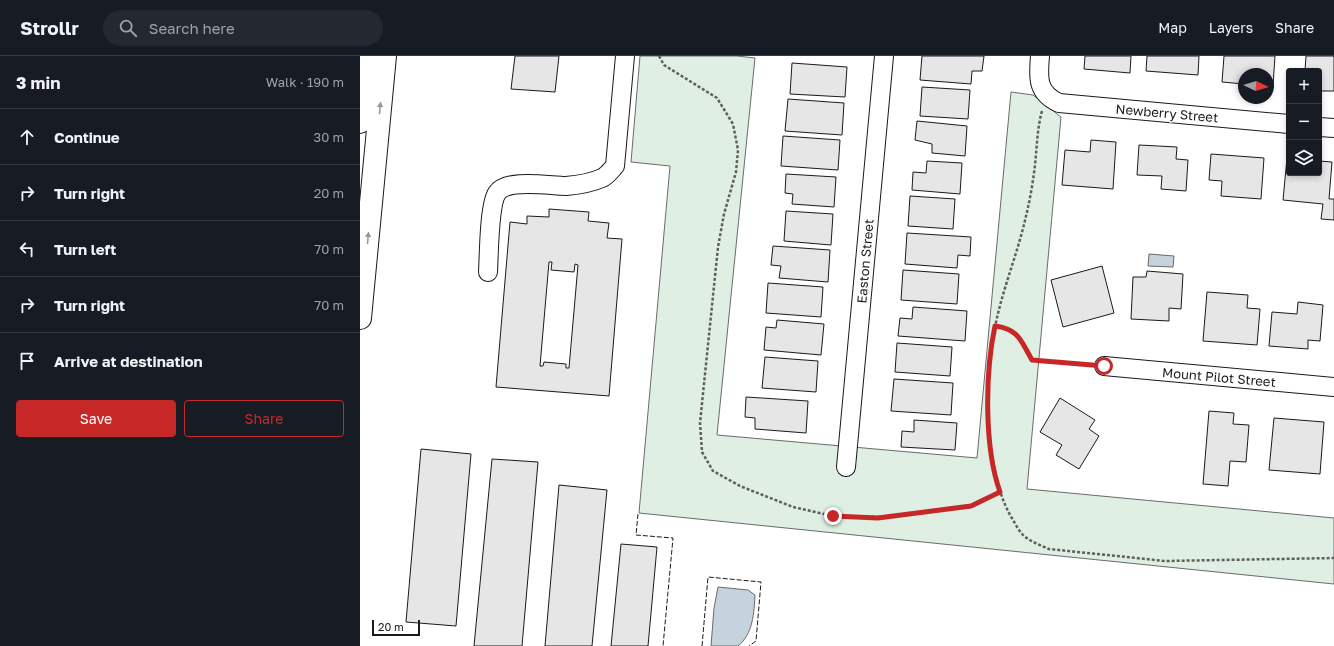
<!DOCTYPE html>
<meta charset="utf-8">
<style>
:root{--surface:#171b24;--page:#242831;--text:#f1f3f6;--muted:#9ea1a6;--line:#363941;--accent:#c62828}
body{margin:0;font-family:"Golos Text",sans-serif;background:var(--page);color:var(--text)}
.controls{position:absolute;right:12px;top:12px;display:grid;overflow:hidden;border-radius:4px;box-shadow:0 2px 6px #0003}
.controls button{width:36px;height:36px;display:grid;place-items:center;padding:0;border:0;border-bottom:1px solid var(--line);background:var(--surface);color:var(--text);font:20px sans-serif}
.compass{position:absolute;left:878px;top:12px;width:36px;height:36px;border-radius:50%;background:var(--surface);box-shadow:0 2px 6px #0003;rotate:94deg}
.scale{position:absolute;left:12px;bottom:10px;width:48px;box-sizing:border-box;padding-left:4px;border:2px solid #1a1a1a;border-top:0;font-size:11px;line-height:14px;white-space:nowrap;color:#1a1a1a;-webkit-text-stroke:3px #fff;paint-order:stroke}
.stop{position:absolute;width:12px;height:12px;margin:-9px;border:3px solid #c62828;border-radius:50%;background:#fff}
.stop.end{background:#c62828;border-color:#fff;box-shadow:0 1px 4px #0008}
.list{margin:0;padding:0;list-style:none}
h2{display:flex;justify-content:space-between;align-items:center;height:52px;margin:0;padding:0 16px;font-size:17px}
h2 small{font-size:13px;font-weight:400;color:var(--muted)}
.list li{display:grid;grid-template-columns:26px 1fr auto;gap:12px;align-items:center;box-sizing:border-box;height:56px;padding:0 16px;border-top:1px solid var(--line)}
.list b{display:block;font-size:15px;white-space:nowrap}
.list em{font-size:13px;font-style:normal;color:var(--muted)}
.actions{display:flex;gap:8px;padding:12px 16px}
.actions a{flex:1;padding:9px 0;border:1px solid var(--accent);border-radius:4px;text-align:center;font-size:14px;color:var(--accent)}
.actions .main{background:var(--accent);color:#fff}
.icon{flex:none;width:22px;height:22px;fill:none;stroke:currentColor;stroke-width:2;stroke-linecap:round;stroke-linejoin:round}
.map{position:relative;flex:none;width:974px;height:590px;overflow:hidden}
header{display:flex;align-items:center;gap:24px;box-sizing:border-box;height:56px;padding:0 20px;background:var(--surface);border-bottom:1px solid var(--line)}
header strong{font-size:19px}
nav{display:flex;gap:22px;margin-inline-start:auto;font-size:14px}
.search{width:280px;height:36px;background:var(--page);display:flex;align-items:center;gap:10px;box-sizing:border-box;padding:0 14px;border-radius:22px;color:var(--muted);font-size:15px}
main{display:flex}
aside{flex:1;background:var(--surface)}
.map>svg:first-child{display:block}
.green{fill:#e0efe3;stroke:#6a6a6a}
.water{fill:#c6d2dc;stroke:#6a6a6a}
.building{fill:#e6e6e6;stroke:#1a1a1a;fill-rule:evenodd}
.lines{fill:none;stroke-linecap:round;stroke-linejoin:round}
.minor-casing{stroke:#1a1a1a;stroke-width:20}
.major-casing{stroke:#1a1a1a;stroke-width:24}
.path{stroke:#5f5f5f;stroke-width:2.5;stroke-dasharray:3 2;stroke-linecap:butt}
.minor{stroke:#fff;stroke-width:18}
.major{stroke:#fff;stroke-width:22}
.fence{stroke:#1a1a1a;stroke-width:1;stroke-dasharray:5 2;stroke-linecap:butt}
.oneway{fill:#989898}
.route{stroke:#c62828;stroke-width:5}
.labels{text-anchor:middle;stroke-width:3;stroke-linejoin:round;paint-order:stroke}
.street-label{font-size:13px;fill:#1a1a1a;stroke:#fff}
</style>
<header>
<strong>Strollr</strong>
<div class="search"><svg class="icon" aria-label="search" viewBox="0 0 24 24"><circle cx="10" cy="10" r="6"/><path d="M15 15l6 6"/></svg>Search here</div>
<nav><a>Map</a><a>Layers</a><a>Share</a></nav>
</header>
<main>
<aside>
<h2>3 min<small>Walk · 190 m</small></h2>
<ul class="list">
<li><svg class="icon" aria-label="ahead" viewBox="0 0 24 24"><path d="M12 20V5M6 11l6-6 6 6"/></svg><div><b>Continue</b></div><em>30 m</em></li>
<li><svg class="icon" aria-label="right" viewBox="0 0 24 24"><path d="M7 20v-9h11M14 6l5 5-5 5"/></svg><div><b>Turn right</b></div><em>20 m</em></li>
<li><svg class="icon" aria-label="left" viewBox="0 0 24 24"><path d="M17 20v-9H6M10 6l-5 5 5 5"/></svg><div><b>Turn left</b></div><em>70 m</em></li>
<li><svg class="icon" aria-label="right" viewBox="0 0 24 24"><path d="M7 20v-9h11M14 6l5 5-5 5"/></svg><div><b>Turn right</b></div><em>70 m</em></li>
<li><svg class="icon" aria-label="arrive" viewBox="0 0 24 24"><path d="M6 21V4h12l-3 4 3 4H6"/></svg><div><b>Arrive at destination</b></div></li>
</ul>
<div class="actions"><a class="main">Save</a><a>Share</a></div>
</aside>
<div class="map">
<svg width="974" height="590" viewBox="0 0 974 590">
<rect width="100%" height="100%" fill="#fff"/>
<path class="green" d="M280 0H377L395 2 357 379 617 402 651 36 673 39 701 61 667 433 974 462V528L279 457 310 110 271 106Z"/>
<g class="water">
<path d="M789 198 814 200 813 211 788 210Z"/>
<path d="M358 531 388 534 395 539C394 557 393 578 378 590H351L354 552Z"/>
</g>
<g class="building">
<path d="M155 0H199L195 36 151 33Z"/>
<path d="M562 0H624L622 15H612L611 28 560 24Z"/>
<path d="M725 0H771L770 17 724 13Z"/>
<path d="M787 0H839L838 19 786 15Z"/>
<path d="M864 0H915L913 30 908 29V18H884V28L862 26Z"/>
<path d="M946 0H974V35H959V15H945Z"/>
<path d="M432 7 487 11 485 41 430 38Z"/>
<path d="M562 31 610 34 608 63 560 60Z"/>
<path d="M428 43 484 47 482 79 425 75Z"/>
<path d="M557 65 607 70 605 100 572 97V88L555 84Z"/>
<path d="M423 80 480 84 478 114 421 110Z"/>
<path d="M731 84 756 86 753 133 702 129 705 94 730 96Z"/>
<path d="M779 89 817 91 816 103 828 104 826 135 801 133 802 120 777 119Z"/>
<path d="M851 98 904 102 901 143 861 140 862 125 849 124Z"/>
<path d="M927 102H929V117H959V105L972 106 969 143H974V164L961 163 963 148 923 144Z"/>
<path d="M567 105 602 107 600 138 552 134 553 116 566 117Z"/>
<path d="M426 118 476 121 474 151 432 148 433 138 425 137Z"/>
<path d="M550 140 595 143 593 173 548 170Z"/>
<path d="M189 153 229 156 228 165 249 167 247 182 262 183 249 340 136 331 150 166 167 168V160L189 161ZM189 206H192L191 214 214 216 215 208 218 209 209 312H206V308L184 306 183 310H180Z"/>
<path d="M426 155 473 158 471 189 424 185Z"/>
<path d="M547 177 611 181 610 200 598 199 597 212 545 208Z"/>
<path d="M413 190 470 194 468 226 419 222 421 210 411 209Z"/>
<path d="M742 210 754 257 703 271 691 224Z"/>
<path d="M543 214 599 218 597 248 541 244Z"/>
<path d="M787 215 823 218 821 253 809 252V265L771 263 773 221H786Z"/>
<path d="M408 227 463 231 461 261 406 257Z"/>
<path d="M847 236 888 239 887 252 900 253 897 289 843 285Z"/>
<path d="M938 246 963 249 960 285 948 284V293L909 290 912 256 937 258Z"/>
<path d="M553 251 607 255 605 285 538 280 540 262 552 263Z"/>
<path d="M417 264 464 268 461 299 404 294 406 271 416 272Z"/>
<path d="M537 287 592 291 590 320 535 316Z"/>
<path d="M405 301 458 305 456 336 402 332Z"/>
<path d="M534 323 593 327 591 359 531 355Z"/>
<path d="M386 341 448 345 446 377 395 373V362L385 361Z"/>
<path d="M700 342 735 364 729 373 739 380 719 413 696 399 702 389 680 376Z"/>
<path d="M849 355 874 357 873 368 889 369 886 406 870 405 868 430 843 428Z"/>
<path d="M914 362 964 366 960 418 909 414Z"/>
<path d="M554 364 597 367 595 394 541 391 542 375 554 376Z"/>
<path d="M61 393 111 398 96 570 46 566Z"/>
<path d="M132 403 178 406 162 590H114Z"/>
<path d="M199 429 247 434 232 590H185Z"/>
<path d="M261 488 297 491 288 590H251Z"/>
</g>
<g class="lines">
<defs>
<g id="minor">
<path d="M680 0C678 22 677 37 699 47L929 68"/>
<path d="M959 71 974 72"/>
<path d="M128 216C129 199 129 149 137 137 147 122 190 130 206 130 217 129 231 127 242 122 247 120 251 114 255 110L265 0"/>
<path d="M744 310 974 331"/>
<path d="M486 411 524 0"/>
</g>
<g id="major">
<path d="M0 66 7 0"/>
<path d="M0 262 25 0"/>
</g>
</defs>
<use href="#minor" class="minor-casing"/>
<use href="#major" class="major-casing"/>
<g class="path">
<path d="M299 0 304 9 357 42 373 68 378 94 376 116 364 158 358 191 340 367 342 396 353 415 380 430 433 451 473 460 518 461 611 451 640 436"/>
<path d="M682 55C677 73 677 91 675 109 673 126 670 144 666 160 657 201 639 241 633 283 624 334 625 419 653 464 656 469 659 475 663 479 671 486 680 489 689 493L805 505 974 502"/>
<path d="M635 270C659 273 661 285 672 304L728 309"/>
</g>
<use href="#minor" class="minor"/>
<use href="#major" class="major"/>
<g class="fence">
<path d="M278 458 276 479 313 482 303 590"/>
<path d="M342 590 348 521 401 526 396 585 389 590"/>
</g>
</g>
<defs><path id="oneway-solid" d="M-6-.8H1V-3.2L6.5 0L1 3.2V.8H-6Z"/></defs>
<g class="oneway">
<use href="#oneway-solid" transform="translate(20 52) rotate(-85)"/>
<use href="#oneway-solid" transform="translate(8 182) rotate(-85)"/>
</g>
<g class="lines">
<path class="route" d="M473 460 518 462 611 450 640 436C624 391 625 317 635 270 659 273 661 285 672 304L744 310"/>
</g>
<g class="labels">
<g class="street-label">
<text transform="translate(807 57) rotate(5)" y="5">Newberry Street</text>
<text transform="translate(505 205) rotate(-85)" y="5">Easton Street</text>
<text transform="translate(859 321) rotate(5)" y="5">Mount Pilot Street</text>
</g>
</g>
</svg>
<div class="controls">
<button>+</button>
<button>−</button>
<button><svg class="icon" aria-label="layers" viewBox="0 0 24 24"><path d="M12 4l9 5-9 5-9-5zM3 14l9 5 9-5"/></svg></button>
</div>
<svg class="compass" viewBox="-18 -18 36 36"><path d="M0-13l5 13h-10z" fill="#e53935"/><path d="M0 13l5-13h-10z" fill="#9ea1a6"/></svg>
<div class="scale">20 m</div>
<div class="stop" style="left:744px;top:310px"></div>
<div class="stop end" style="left:473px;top:460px"></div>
</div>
</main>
